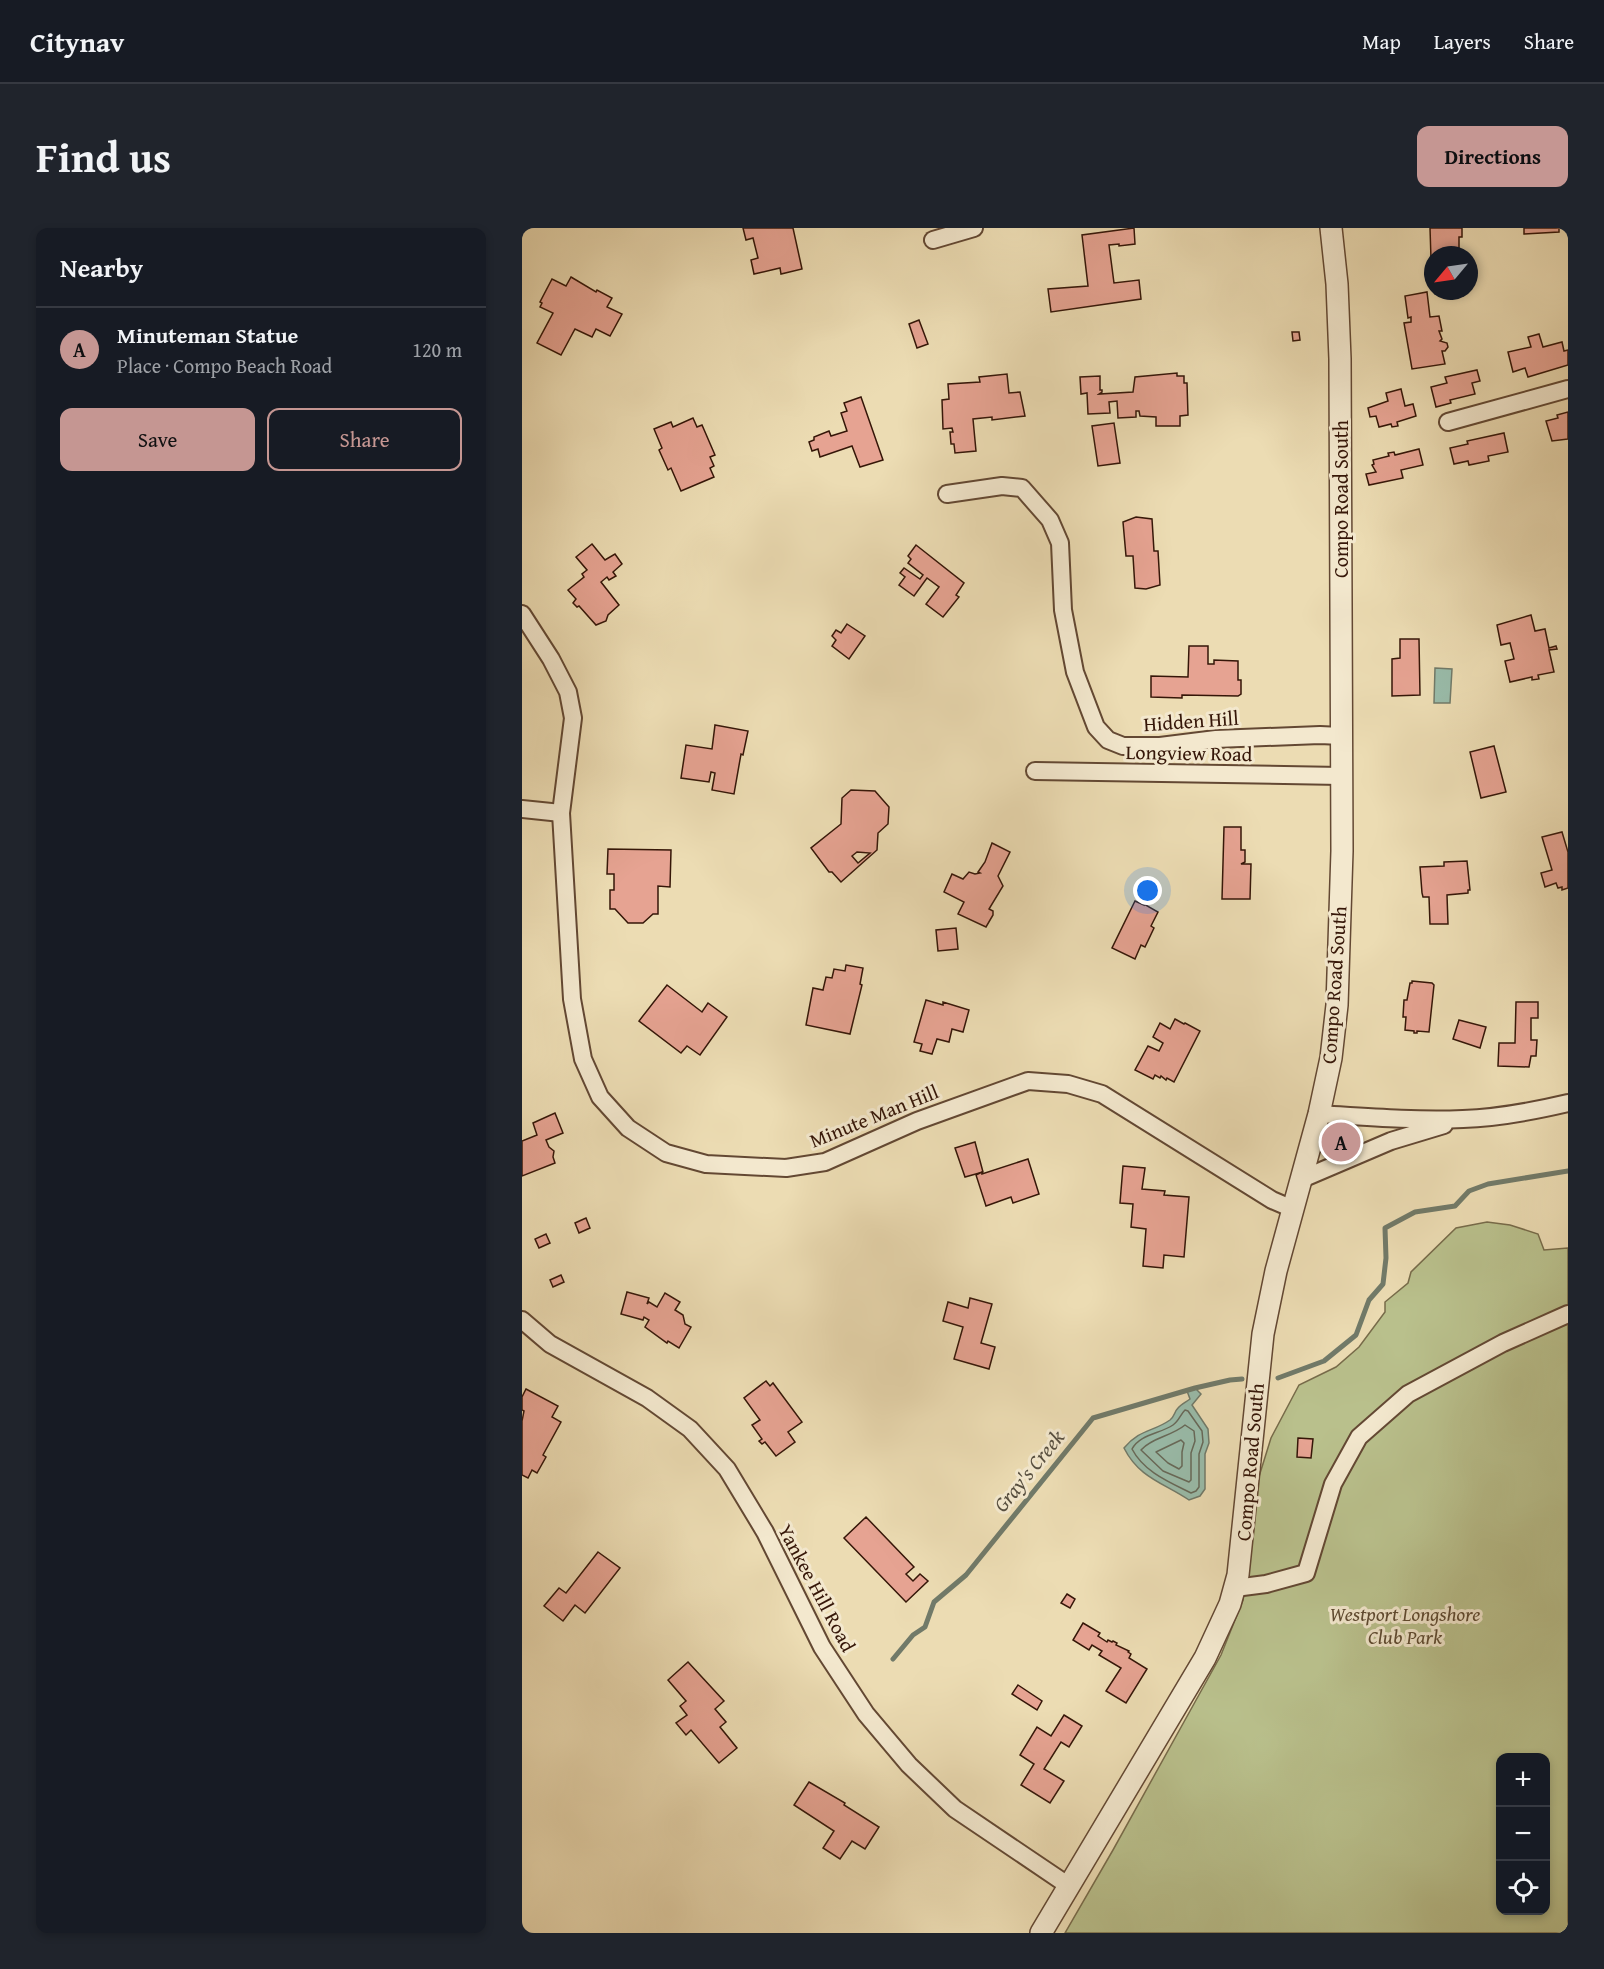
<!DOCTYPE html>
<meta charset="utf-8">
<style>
:root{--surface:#171b24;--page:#20242c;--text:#f1f3f6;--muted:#9ea1a6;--line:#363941;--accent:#c59692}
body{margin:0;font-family:"Gentium Book Plus",serif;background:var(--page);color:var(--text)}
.controls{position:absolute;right:18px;bottom:18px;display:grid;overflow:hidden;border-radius:12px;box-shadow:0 3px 9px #0003}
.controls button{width:54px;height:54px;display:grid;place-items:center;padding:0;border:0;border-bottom:2px solid var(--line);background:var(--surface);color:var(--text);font:30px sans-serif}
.compass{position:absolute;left:902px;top:18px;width:54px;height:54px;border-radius:50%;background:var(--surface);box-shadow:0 3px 9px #0003;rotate:241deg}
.you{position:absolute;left:626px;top:663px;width:21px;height:21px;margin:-15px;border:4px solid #fff;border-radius:50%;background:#1a73e8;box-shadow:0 0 0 9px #1a73e833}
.badge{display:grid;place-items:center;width:39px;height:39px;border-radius:50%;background:var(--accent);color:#111;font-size:20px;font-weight:700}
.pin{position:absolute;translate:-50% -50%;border:3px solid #fff;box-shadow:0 2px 6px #0006}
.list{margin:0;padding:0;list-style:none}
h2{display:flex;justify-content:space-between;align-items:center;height:78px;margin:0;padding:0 24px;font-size:26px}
h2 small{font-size:20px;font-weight:400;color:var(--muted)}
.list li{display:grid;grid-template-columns:39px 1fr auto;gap:18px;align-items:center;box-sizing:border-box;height:84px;padding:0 24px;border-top:2px solid var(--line)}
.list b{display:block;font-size:22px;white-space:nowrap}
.list p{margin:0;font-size:20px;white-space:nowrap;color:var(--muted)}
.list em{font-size:20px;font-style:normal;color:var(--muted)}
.actions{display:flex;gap:12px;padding:18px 24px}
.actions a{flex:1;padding:14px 0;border:2px solid var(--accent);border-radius:12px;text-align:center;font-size:21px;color:var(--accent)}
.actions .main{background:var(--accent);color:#111}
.icon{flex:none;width:33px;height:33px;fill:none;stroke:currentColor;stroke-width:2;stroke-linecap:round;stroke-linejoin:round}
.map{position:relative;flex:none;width:1046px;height:1705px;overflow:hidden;border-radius:12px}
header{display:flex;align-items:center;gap:36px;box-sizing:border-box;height:84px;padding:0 30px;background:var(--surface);border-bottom:2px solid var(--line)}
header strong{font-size:28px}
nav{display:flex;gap:33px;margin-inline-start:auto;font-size:21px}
.intro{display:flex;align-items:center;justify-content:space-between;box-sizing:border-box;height:144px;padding:0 36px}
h1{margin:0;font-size:42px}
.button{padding:15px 27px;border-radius:12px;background:var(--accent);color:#111;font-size:21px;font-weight:700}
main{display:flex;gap:36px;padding:0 36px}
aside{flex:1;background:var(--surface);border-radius:12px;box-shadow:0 3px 9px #0003}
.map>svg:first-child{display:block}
.green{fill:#b9c08c;stroke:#776b4a;stroke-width:1.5;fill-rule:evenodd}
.water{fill:#99bcaa;stroke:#717a69;stroke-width:1.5}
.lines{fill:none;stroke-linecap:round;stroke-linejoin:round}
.shore{stroke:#676959;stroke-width:1.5}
.stream{stroke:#717a69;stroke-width:5}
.building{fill:#e6a392;stroke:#351608;stroke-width:1.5;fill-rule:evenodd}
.minor-casing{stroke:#634833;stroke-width:20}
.tertiary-casing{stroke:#634833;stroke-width:24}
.minor{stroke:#f3e8ce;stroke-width:16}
.tertiary{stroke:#f3e8ce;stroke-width:21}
.labels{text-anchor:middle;stroke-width:6;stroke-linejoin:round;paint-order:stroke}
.street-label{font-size:20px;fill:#351608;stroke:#f3e8ce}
.park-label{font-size:20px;font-style:italic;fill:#5d4930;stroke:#f3e8ce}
.water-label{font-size:21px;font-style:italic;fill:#585041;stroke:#f3e8ce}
</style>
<header>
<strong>Citynav</strong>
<nav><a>Map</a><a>Layers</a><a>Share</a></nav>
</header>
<div class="intro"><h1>Find us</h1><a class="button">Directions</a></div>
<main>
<aside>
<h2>Nearby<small></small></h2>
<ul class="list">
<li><span class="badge">A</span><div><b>Minuteman Statue</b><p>Place · Compo Beach Road</p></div><em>120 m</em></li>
</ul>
<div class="actions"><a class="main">Save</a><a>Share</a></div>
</aside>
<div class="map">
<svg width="1046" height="1705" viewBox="0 0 1046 1705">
<rect width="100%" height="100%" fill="#ecdcb3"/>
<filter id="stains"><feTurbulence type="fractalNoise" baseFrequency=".00333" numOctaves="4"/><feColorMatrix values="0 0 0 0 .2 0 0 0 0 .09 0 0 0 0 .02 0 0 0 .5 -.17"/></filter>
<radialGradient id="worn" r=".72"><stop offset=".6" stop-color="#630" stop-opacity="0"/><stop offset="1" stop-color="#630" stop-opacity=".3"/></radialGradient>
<path class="green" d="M965 994 988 997 1016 1006 1022 1022 1046 1020V1705H543L591 1622 699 1427 721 1372 735 1255 749 1210 777 1157 814 1139 837 1119 863 1084V1074L886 1055 889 1044 934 1000ZM978 1530H1023V1682H978Z"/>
<g class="water">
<path d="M913 440 930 441 928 475H912Z"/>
<path d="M673 1160 679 1166 670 1177 686 1201 687 1215 683 1226V1261L678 1268 667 1272C642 1255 617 1250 602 1220 618 1201 631 1204 648 1192 653 1188 652 1184 656 1180 659 1176 664 1174 668 1171L665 1163Z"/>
</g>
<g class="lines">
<g class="shore">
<path d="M663 1182 666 1183 680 1203 681 1214 677 1226V1259L674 1263 669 1265C647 1254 622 1244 610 1221 618 1206 638 1206 651 1197 657 1193 658 1187 663 1182Z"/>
<path d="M663 1197 672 1203 673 1213 669 1225V1252L667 1254 641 1243 619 1222C629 1210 650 1208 663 1197Z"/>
<path d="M659 1212 662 1215 660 1224V1238L657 1241 646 1235 634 1224Z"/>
</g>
<g class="stream">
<path d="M756 1150 802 1133 834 1107 847 1072 861 1056 864 1030 863 1000 893 984 933 978 947 963 966 956 1046 943"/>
<path d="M371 1431 391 1407 403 1399 412 1374 444 1347 571 1190 673 1160 708 1152 720 1151"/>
</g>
</g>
<g class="building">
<path d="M221 0H271L280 41 259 46 258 40 232 46 229 32 236 30 231 10 224 12Z"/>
<path d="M612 0 613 16 597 18V16L587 17 592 55 617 52 619 71 529 84 526 61 566 58 560 7Z"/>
<path d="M908 0H940V9H937V25L911 27V31H909Z"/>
<path d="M1002 0H1037V4L1002 6Z"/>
<path d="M49 49 74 64 75 62 90 70 85 79 100 86 88 108 74 101 70 109 53 101 39 127 15 115 31 85 18 79 20 75 18 74 30 51 44 58Z"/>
<path d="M905 64 908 89 917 88 920 103H917L920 111 918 113 925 115 926 119 923 123H920L923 136 890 141 882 95 889 94V89L886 90 883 68Z"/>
<path d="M397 92 406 116 395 120 387 96Z"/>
<path d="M770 104H777L778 112 771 113Z"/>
<path d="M1017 106 1021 119 1040 114 1042 123 1046 122V137L1006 149 1003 140 991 144 986 124 1009 119 1006 109Z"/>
<path d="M955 142 958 153 950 155 953 166 928 172 929 175 914 179 909 159 925 155 923 149Z"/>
<path d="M655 145V148H662V155H665L666 187 658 188V198H634V189L618 188 617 183H614V189L596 190 595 173 587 174 588 185 566 186 565 165 559 166 558 149 578 148V162H580V164L577 166 611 164 613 149Z"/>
<path d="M485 146 487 165 498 164 503 188 470 192V189L451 191 454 223 433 225 432 216H429L428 204H431L430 200 421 201 420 172 427 171 426 156 458 154 457 149Z"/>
<path d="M879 161 883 178 891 176 894 188 875 194 876 198 870 199 869 196 857 199 854 188 848 189 846 180 866 173 864 165Z"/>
<path d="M339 169 361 232 338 239 330 218 298 229 296 221 290 223 287 214 292 212V209L307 203 309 208 325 203 319 185 325 183 322 175Z"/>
<path d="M1046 184V211L1030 213 1024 193 1036 190 1035 187Z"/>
<path d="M171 190 175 199 180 197 193 227 188 229 192 238 188 240 192 249 159 263 149 240 146 242 137 222 140 220 132 201 149 194 151 199Z"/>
<path d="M592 195 598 235 576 238 570 198Z"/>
<path d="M982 205 986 224 966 228 967 233 947 237 946 233 932 236 928 220 946 216 945 213Z"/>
<path d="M897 221 901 237 879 242 881 250 847 257 844 246 854 244 850 237 852 236 851 232 867 228 866 225 872 224 873 227Z"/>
<path d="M614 289 630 291 632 323H636L638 357 624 361 613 360 611 328H604L601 294Z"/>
<path d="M70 316 83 332 93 326 100 336 91 344 94 348 87 352 85 349 79 354 97 377 86 387 84 393 74 397 57 378 55 379 51 375 54 371 46 362 62 349 60 346 65 342 54 329Z"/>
<path d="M394 317 442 355 434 367 437 369 421 389 404 376 417 359 405 350 392 368 377 357 383 349 378 345 382 340 398 351 401 347 386 335 389 331 386 328Z"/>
<path d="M1009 387 1013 403 1023 401 1027 420 1034 418 1035 421 1027 422 1032 444 1016 447 1017 451 1010 452V449L988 454 983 433 992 431 988 415 979 417 975 397Z"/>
<path d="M325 396 343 408 327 431 310 418 314 412 310 408 314 402 319 405Z"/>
<path d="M878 411H897L898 467 870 468V431L878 430Z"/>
<path d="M667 418H686V436H692V432L716 433V452H719V466L716 468 660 467V470L629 469V448L666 449Z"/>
<path d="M193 497 226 503 221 527 219 526 212 566 190 562 193 545 189 544 187 554 159 550 164 517 190 521Z"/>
<path d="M972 518 984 564 959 570 948 524Z"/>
<path d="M329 562 353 563 367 579 366 596 356 605 355 622 319 654 310 644H307L289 620 319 596 320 570ZM335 624 348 625 336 635 330 628Z"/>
<path d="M702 599H719V622H723V634L719 636H729L728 671H700Z"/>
<path d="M1040 604 1046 624V660L1040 662V659L1036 660 1034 655 1023 659 1019 645 1030 642 1020 609Z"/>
<path d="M470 615 488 624 476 648 481 658 467 681 471 683V687L464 699 436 686 442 674 422 664 430 646 441 651 447 644 453 646 458 645 456 644 463 634Z"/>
<path d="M86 621 149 622 148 659 136 658V686H131L121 695H106L93 681H88V662H92V646H85Z"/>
<path d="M945 633 948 662H946V665L925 667 926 696H908L907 669H901L900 665 898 639 922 638V634Z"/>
<path d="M613 673 622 677V676L636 684 629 698 632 700 623 719 619 717 613 731 590 720Z"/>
<path d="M434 700 436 721 416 723 414 702Z"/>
<path d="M324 737 341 740 338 756 340 757 328 806 284 797 291 760 301 762 304 749 310 750 312 741 323 743Z"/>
<path d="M890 753 910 755 912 757 907 804 895 803V805H892V803L883 802 884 789H881L882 772H885L888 755H890Z"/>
<path d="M145 757 180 784 186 775 205 789 178 827 165 818 159 825 117 793Z"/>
<path d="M404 772 421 777V774L447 782 441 804 430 801 427 814 415 811 410 826 398 823 400 816 392 814Z"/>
<path d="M994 774H1016V790H1009V812H1015L1014 828H1009L1007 839 976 838 977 815H993Z"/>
<path d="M653 791 662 796 663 795 678 803 652 854 645 850 644 852 639 848 638 850 633 847 631 851 613 842 626 818 637 823 641 815 631 809 638 795 648 801Z"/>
<path d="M937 792 964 799 958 820 931 811Z"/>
<path d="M33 885 41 905 24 912 27 919 32 923 31 929 33 935 0 948V913L15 907 11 895Z"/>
<path d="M453 914 461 944 443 949 433 920Z"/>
<path d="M506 931 517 966 491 975 489 969 464 978 454 947 460 944V946Z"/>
<path d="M601 938 623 940 620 961 643 963 642 967 667 969 662 1029 642 1027 641 1040 621 1038 624 1001 609 999 611 976 598 975Z"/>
<path d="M64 990 68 1000 57 1005 53 995Z"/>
<path d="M24 1006 28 1015 17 1020 13 1011Z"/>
<path d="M39 1047 42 1054 31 1059 28 1052Z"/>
<path d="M105 1064 127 1070 125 1076 127 1074 135 1079 143 1065 158 1074 153 1082 161 1087 163 1096 169 1099 157 1120 146 1113 145 1115 123 1099 127 1092 122 1089 121 1092 99 1086Z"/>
<path d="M448 1070 470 1076 459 1115 473 1119 467 1141 432 1131 441 1099 421 1093 426 1074 446 1080Z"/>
<path d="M244 1153 248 1158 251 1155 280 1194 266 1204 273 1214 254 1228 243 1214 240 1216 237 1213 240 1211 230 1197 238 1192 222 1170Z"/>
<path d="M4 1161 36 1178 30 1189 39 1194 21 1227 24 1229 15 1245 10 1242 6 1250 0 1247V1193L2 1183 0 1182V1169Z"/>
<path d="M776 1210 791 1211 789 1230 775 1229Z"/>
<path d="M344 1289 392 1339 384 1346 391 1353 398 1346 406 1353 384 1374 322 1310Z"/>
<path d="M76 1324 98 1340 63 1385 53 1377 41 1393 22 1378 37 1360 44 1365Z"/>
<path d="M545 1366 553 1371 548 1380 539 1375Z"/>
<path d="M561 1395 578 1405 576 1408 585 1414 586 1412 590 1414 591 1413 595 1415 594 1417 607 1423 606 1424 609 1426 607 1430 625 1441 604 1475 584 1463 599 1440 577 1427 580 1423 570 1417 567 1422 551 1412Z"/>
<path d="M166 1434 202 1473 193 1481 204 1494 198 1499 215 1520 197 1535 169 1502 164 1507 154 1495 165 1487 158 1478 164 1473 146 1452Z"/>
<path d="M496 1457 520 1473 515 1482 490 1466Z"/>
<path d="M542 1487 560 1498 547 1519 539 1514 522 1541 542 1553 528 1575 499 1557 512 1536 498 1527 515 1499 529 1508Z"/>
<path d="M287 1554 323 1575 322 1577 357 1599 343 1621 330 1613 318 1631 301 1620 312 1603 272 1577Z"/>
</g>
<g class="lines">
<defs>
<g id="minor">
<path d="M411 12 452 0"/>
<path d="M926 194 1046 161"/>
<path d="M425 266 480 258 500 260 528 292 538 315 541 382 553 444 574 499 586 512 601 518H638L694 511 798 507 819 508"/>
<path d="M0 386 29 431 46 464 51 490 39 585 50 771 61 831 78 869 106 900 144 925 184 936 264 940 303 934 395 893 506 853 546 856 580 866 750 972 771 981"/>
<path d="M513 543 819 548"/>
<path d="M0 581 39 585"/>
<path d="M797 886C845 889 893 893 941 891 976 890 1012 883 1046 875"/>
<path d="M780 951 869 913 922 897"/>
<path d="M0 1092 28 1116 125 1170 168 1201 205 1241 243 1304 300 1419 344 1486 387 1537 433 1581 547 1658"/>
<path d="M713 1360 744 1356 784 1345 811 1256 837 1209 886 1166 981 1115 1046 1086"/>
</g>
<path id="tertiary" d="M519 1705 683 1430 708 1376 716 1347 741 1106 754 1043 797 886 809 830 815 777 820 623 818 131 815 56 809 0"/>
</defs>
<use href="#minor" class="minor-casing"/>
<use href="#tertiary" class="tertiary-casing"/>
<use href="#minor" class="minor"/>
<use href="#tertiary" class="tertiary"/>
</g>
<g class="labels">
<g class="street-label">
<text transform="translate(819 271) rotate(-90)" y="7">Compo Road South</text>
<text transform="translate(669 493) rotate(-4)" y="7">Hidden Hill</text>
<text transform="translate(667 525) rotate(1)" y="7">Longview Road</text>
<text transform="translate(812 757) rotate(-86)" y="7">Compo Road South</text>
<text transform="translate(352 888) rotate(-22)" y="7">Minute Man Hill</text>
<text transform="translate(728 1234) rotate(-85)" y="7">Compo Road South</text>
<text transform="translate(295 1360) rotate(62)" y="7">Yankee Hill Road</text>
</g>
<g class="park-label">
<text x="883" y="1393">Westport Longshore<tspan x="883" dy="23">Club Park</tspan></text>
</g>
<g class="water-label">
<text transform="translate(507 1243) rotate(-51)" y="7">Gray's Creek</text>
</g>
</g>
<rect width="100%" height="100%" filter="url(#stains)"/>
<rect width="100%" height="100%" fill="url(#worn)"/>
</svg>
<div class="controls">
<button>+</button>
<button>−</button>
<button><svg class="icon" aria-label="locate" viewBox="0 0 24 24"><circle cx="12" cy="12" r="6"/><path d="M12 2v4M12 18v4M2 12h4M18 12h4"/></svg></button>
</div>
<svg class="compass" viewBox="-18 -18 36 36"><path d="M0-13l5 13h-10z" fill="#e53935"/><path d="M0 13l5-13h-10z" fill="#9ea1a6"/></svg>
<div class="you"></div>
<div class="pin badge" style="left:819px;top:914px">A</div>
</div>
</main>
